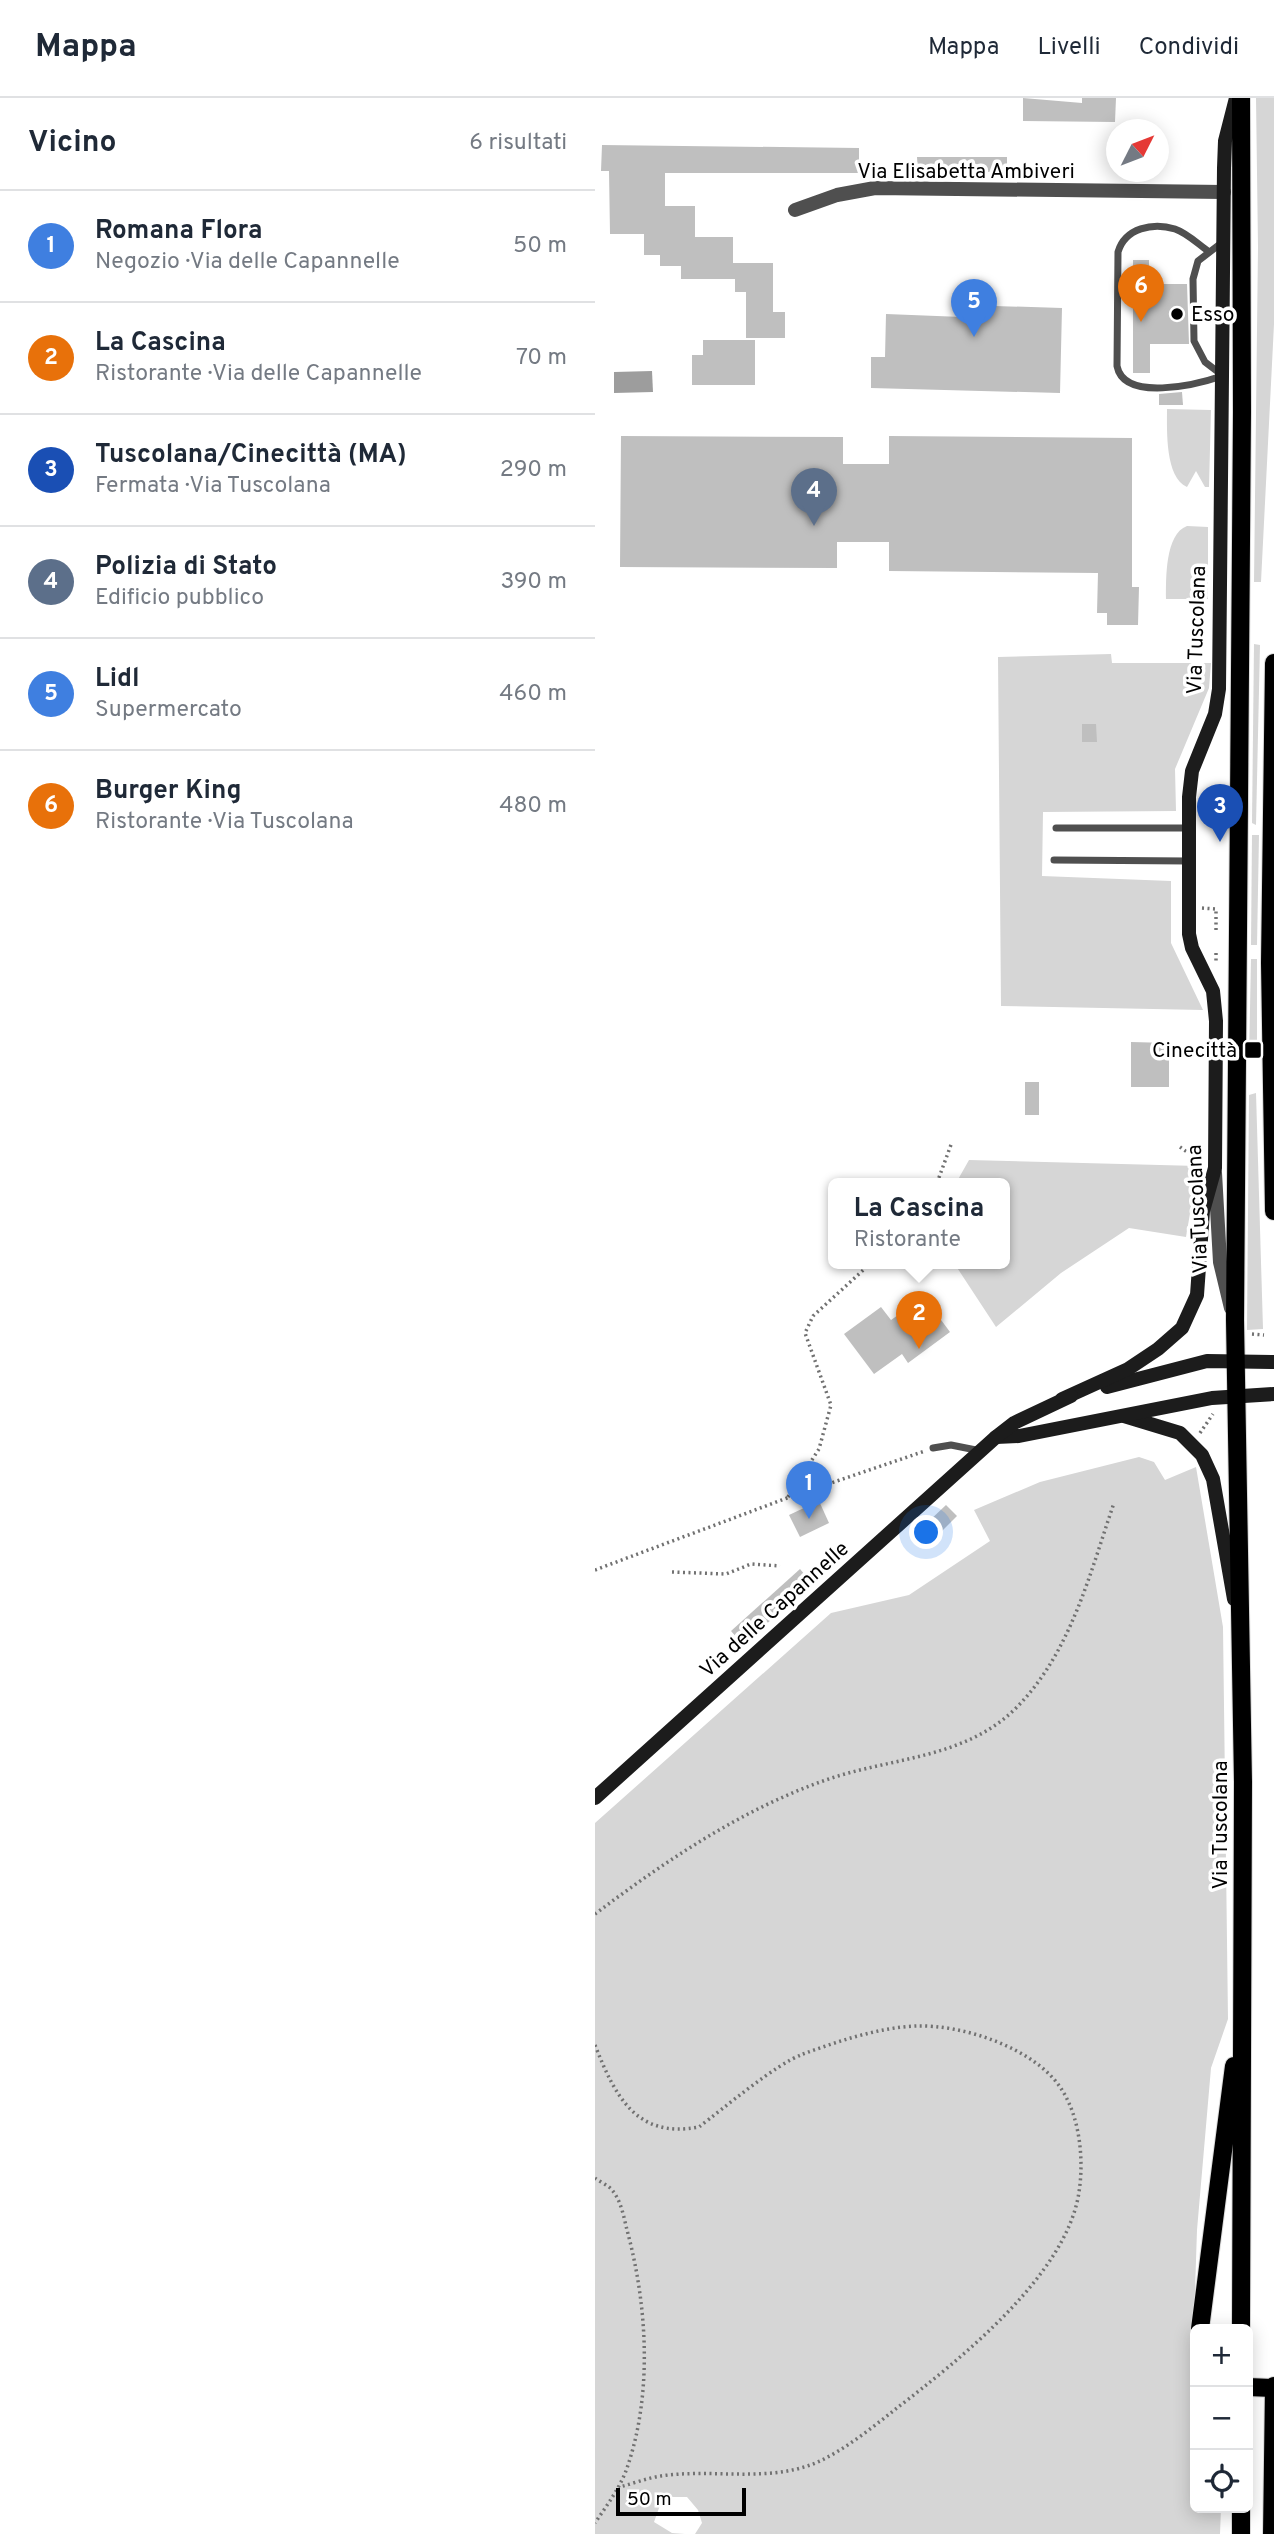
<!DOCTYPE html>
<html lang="it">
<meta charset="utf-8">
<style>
:root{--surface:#fff;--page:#f2f2f3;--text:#1f2937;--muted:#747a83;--line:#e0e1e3;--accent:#000}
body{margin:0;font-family:Overpass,sans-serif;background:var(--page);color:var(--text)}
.controls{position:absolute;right:21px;bottom:21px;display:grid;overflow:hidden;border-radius:10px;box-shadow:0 4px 18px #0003}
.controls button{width:63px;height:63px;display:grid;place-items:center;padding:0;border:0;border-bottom:2px solid var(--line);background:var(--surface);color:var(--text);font:35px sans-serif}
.compass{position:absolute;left:511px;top:21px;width:63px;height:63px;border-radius:50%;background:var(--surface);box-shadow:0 4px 18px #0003;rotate:48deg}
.scale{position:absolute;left:21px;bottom:18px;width:130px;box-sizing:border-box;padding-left:7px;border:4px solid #000;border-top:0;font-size:19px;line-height:24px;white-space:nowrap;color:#000;-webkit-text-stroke:5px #fff;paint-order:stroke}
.you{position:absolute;left:332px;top:1435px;width:24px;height:24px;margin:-18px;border:5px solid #fff;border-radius:50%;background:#1a73e8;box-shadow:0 0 0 10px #1a73e833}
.badge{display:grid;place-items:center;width:46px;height:46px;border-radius:50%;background:var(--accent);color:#fff;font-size:23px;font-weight:700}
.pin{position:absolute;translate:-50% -58px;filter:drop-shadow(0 2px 4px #0008)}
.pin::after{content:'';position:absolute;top:37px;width:24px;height:21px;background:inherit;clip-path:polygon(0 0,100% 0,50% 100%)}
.popup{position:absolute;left:233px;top:1080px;width:182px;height:91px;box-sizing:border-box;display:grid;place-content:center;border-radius:10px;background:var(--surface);filter:drop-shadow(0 2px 5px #0005);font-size:23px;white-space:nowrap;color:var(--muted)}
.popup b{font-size:26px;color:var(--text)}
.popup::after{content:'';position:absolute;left:50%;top:100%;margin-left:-14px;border:14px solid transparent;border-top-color:var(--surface)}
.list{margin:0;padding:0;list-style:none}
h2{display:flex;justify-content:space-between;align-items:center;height:91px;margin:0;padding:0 28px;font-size:30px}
h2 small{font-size:23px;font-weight:400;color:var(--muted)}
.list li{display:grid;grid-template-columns:46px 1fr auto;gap:21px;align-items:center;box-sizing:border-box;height:112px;padding:0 28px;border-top:2px solid var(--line)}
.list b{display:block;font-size:26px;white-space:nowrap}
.list p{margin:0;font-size:23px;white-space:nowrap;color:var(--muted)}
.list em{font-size:23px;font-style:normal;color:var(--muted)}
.icon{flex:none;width:38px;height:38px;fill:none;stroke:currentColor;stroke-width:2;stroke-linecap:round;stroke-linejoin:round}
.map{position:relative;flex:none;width:679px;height:2436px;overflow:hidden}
header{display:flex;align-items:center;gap:42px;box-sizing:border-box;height:98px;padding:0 35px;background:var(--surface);border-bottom:2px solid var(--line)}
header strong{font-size:33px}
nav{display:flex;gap:38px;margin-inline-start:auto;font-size:24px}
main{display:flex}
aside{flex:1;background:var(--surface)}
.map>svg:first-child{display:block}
.green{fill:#d6d6d6}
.water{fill:#9d9d9d}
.building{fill:#bfbfbf}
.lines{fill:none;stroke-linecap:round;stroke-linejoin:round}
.primary-casing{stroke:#dbdbdb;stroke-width:20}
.path{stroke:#717171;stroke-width:3.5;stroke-dasharray:2 3.5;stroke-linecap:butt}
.lane{stroke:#4f4f4f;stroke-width:7}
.street{stroke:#4f4f4f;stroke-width:14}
.secondary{stroke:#1c1c1c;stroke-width:14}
.primary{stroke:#000;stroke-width:18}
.poi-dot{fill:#000;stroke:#fff;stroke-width:2.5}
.labels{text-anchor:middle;stroke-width:7;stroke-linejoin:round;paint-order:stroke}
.street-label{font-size:21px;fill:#000;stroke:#fff}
.poi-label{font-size:21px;fill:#000;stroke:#fff;text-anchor:start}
</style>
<header>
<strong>Mappa</strong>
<nav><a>Mappa</a><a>Livelli</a><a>Condividi</a></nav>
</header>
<main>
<aside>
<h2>Vicino<small>6 risultati</small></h2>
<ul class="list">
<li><span class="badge" style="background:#3f7fe0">1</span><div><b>Romana Flora</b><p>Negozio · Via delle Capannelle</p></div><em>50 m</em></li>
<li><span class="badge" style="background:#e8710a">2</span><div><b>La Cascina</b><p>Ristorante · Via delle Capannelle</p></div><em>70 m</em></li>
<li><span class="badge" style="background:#1a4fb4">3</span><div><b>Tuscolana/Cinecittà (MA)</b><p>Fermata · Via Tuscolana</p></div><em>290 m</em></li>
<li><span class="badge" style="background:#5c6f8a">4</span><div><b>Polizia di Stato</b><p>Edificio pubblico</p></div><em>390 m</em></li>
<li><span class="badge" style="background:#3f7fe0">5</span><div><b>Lidl</b><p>Supermercato</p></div><em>460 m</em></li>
<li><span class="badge" style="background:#e8710a">6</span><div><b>Burger King</b><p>Ristorante · Via Tuscolana</p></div><em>480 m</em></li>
</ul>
</aside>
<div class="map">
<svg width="679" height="2436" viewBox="0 0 679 2436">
<rect width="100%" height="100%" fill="#fff"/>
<g class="green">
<path d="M661 0H679V226L666 484H659L663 149Z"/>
<path d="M572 311 616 312 614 389H610L601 373 592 389C570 379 572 333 572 311Z"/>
<path d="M592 428 613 429V501H571C571 481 570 436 592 428Z"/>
<path d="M659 546 665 547 661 727 657 725Z"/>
<path d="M516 556 517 565H616L614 590 580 671 581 713 448 714 447 778 576 783V845L608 912 406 908 403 559Z"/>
<path d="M657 737H664L662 847H656Z"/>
<path d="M656 861H662V961H654Z"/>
<path d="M661 995 668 1231 652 1232 654 997Z"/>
<path d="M374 1062 603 1068 591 1139 534 1130 466 1175 401 1229 359 1165H410V1085H361Z"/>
<path d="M544 1359 559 1364 570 1382 601 1369 628 1529 633 1921 616 1970 602 2132 597 2284 600 2289V2410H626L625 2436H100L107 2425 103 2412 92 2399H68L59 2424 77 2435 90 2436H0V1725L236 1515 314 1497 395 1443 379 1412 445 1384Z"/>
</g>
<path class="water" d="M57 273 58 294 19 295V274Z"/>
<g class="building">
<path d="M428 0 487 5V0H521L520 24 428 23Z"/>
<path d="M7 47 264 50V75H70V108H100V139H138V165H178V214H190V240H151V194H140V181H86V168H65V157H49V136H15L14 73H6Z"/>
<path d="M322 59H412V74H323Z"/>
<path d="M538 162H554V186H592L594 246H555V275H538Z"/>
<path d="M367 207 467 210 465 295 276 290V259H290L291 216 367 219Z"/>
<path d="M108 242H160V287H97V257H108Z"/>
<path d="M587 294 588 307H564V296Z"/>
<path d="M26 338 248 339V366H294V338L537 340V489H544L543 527H512V515H502L503 475 294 473V444H242V470L25 469Z"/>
<path d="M487 626H501L502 644H487Z"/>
<path d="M536 944 574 945V989H536Z"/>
<rect x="430" y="984" width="14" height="33"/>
<path d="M329 1199 355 1234 313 1265 307 1256 279 1276 249 1236 286 1209 296 1222Z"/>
<path d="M224 1403 234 1425 205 1439 194 1417Z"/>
<path d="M351 1407 362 1418 344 1436 333 1424Z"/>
<path d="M205 1471 217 1485 148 1547 136 1533Z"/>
</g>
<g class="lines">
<defs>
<g id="primary">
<path d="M646 0 647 314 640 1222 648 1684 646 2231"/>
<path d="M679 565 675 865 679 1113"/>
<path d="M605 2231 639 1968"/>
<path d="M653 2289 679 2290"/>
<path d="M646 2436V2410"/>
<path d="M677 2436 679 2288"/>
</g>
</defs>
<use href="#primary" class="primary-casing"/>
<g class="path">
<path d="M607 810 621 811V834"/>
<path d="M621 855V863"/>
<path d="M585 1049 592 1054 599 1049"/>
<path d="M342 1085 357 1044"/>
<path d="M657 1236 669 1237"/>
<path d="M605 1335 618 1316"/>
<path d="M193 1399 224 1351 236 1307 210 1235 218 1218 276 1165"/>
<path d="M0 1472 192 1400 330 1353"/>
<path d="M77 1474 131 1476 156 1466 185 1468"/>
<path d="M0 1816C69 1764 146 1712 228 1683 294 1659 370 1662 422 1609 476 1554 495 1475 519 1405"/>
<path d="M0 1947C20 1998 41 2041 104 2029 129 2010 181 1966 208 1956 244 1943 282 1930 320 1928 367 1926 441 1950 467 1992 485 2020 489 2062 484 2094 472 2177 364 2262 302 2310 278 2329 252 2350 225 2363 175 2386 119 2370 66 2378 52 2380 37 2386 24 2389"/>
<path d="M0 2080C5 2084 13 2087 17 2092 26 2102 29 2120 32 2132 52 2206 58 2295 32 2370 25 2390 12 2407 0 2425"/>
</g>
<g class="lane">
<path d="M613 153C603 146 592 135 580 131 558 124 530 130 523 154L522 268C529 304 601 287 627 278"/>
<path d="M627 277 610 264 599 243 598 181 603 163 629 143"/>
<path d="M461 730H593"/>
<path d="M459 762 593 763"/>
<path d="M338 1350 356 1347 386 1353"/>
</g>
<g class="street">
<path d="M200 112 242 97 280 90 629 94"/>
<path d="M620 1075 625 1164 636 1210"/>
</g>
<g class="secondary">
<path d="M512 1289 612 1263 679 1264"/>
<path d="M467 1301 533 1271 563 1251 587 1230 602 1197 608 1113 620 1070 621 923 618 893 597 850 594 836V699L597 673 620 616 624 591 629 70 630 43 641 0"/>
<path d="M529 1318 585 1335 607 1357 618 1381 639 1501"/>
<path d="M401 1339 424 1338 617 1300 679 1296"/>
<path d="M0 1700 401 1339 419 1325 476 1298"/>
</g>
<use href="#primary" class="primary"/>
</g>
<g class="poi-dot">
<circle cx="582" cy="216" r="7"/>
<rect x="649" y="943" width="18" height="18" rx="3.5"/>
</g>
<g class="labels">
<g class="street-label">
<text x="371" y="80">Via Elisabetta Ambiveri</text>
<text transform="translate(601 532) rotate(-88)" y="7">Via Tuscolana</text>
<text transform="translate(602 1111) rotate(-93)" y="7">Via Tuscolana</text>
<text transform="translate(179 1511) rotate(-42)" y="7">Via delle Capannelle</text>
<text transform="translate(625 1727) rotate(-90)" y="7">Via Tuscolana</text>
</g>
<g class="poi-label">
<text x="596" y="223">Esso</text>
<text x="642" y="959" text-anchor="end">Cinecittà</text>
</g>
</g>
</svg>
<div class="controls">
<button>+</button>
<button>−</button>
<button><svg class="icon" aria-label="locate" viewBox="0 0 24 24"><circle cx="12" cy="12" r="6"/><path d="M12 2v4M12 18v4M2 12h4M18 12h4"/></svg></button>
</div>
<svg class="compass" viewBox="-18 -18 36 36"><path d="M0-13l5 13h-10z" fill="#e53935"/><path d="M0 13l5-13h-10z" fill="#747a83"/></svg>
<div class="scale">50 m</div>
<div class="you"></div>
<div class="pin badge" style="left:214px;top:1421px;background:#3f7fe0">1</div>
<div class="pin badge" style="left:324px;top:1251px;background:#e8710a">2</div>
<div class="popup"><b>La Cascina</b>Ristorante</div>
<div class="pin badge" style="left:625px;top:744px;background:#1a4fb4">3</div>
<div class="pin badge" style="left:219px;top:428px;background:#5c6f8a">4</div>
<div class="pin badge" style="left:379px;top:239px;background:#3f7fe0">5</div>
<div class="pin badge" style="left:546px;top:224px;background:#e8710a">6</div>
</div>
</main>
